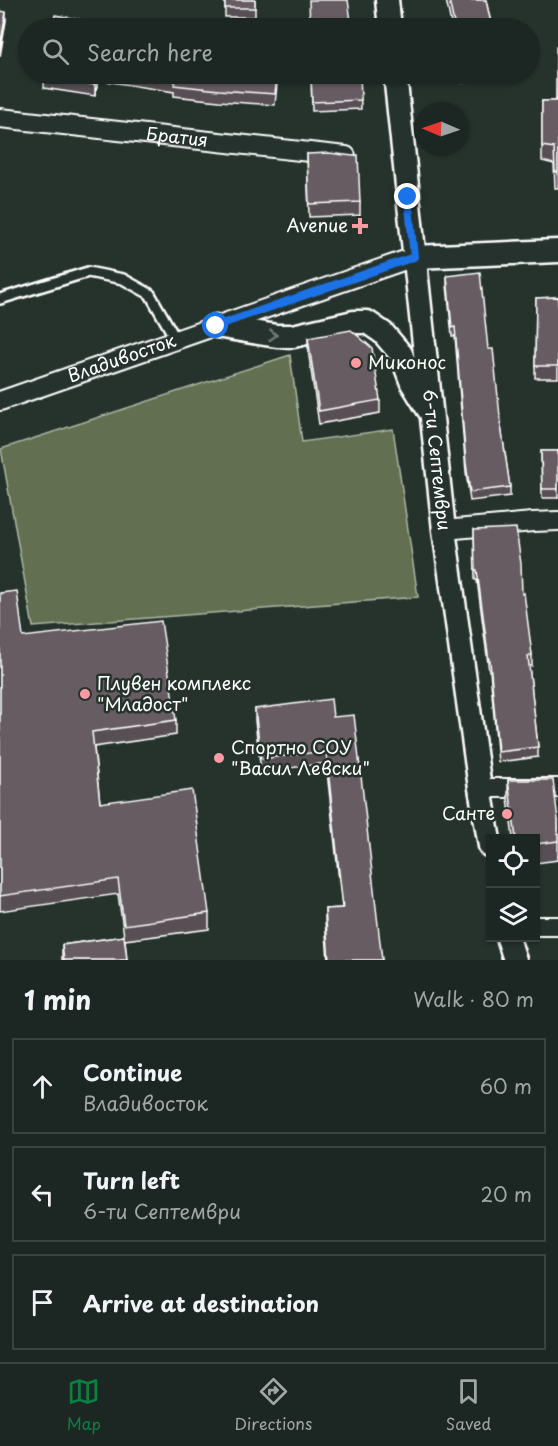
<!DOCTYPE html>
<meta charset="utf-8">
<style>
:root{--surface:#1c2622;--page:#252e2a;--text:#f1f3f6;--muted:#a0a5a5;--line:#3a4340;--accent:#0b8043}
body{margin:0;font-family:"Playpen Sans",sans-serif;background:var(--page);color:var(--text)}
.controls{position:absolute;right:18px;bottom:18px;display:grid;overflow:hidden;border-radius:0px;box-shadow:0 2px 4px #0004}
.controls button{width:54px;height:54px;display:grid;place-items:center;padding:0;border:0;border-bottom:2px solid var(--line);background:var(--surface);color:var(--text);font:30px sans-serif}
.compass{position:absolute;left:414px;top:102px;width:54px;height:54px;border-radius:50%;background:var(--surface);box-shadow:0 2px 4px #0004;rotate:272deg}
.stop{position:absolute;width:18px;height:18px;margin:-14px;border:4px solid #1a73e8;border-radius:50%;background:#fff}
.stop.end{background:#1a73e8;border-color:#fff;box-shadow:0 2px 6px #0008}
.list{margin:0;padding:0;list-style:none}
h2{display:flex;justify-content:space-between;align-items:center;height:78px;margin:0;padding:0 24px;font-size:26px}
h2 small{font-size:20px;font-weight:400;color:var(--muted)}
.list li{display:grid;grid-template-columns:39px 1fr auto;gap:18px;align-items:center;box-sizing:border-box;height:96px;margin:0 12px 12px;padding:0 12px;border:2px solid var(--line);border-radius:0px}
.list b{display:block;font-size:22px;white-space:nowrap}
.list p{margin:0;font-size:20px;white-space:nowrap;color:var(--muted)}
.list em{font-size:20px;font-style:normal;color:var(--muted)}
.icon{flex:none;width:33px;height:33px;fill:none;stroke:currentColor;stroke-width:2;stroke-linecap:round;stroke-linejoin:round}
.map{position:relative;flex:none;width:558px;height:960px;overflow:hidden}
.search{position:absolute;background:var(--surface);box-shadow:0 2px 4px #0004;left:18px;right:18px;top:18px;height:66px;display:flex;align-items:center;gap:15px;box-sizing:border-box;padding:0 21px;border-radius:33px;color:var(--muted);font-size:22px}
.sheet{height:402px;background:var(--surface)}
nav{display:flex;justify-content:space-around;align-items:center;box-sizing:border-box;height:84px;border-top:2px solid var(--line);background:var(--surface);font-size:16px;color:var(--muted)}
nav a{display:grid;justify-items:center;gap:3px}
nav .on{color:var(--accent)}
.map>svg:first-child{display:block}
.green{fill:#627051;stroke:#b0b8a8;stroke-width:1.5}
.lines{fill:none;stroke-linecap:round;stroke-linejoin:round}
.service-casing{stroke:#fff;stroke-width:14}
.minor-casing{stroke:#fff;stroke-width:22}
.tertiary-casing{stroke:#fff;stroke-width:27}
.service{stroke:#26332d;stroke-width:9}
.minor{stroke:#26332d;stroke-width:18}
.tertiary{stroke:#26332d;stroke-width:22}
.wall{fill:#584f54;stroke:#fff;stroke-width:1.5}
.shaded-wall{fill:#474045;stroke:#fff;stroke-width:1.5}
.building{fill:#665c62;stroke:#fff;stroke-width:1.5}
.oneway{stroke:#727a76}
.route{stroke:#1a73e8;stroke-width:8}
.poi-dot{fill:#ff9aa2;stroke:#26332d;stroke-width:2}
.labels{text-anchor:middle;stroke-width:5;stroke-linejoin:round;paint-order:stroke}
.street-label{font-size:18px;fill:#fff;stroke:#26332d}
.poi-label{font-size:18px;fill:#fff;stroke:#26332d;text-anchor:start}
</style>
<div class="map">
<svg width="558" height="960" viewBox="0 0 558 960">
<rect width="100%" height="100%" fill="#26332d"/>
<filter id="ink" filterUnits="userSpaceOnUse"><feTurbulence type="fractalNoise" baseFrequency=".0167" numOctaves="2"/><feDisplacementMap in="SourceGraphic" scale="12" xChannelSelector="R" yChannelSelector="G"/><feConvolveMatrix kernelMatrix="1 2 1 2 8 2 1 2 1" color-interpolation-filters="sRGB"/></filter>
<g filter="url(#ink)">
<path class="green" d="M290 355 302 442 393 429 418 597 33 627 1 449Z"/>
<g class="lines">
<defs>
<path id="service" d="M0 299 88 272 123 279 150 294 176 340"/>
<g id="minor">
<path id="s1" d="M0 118 346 156"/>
<path id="s2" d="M0 401 414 257"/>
<path d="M444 530 533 522 558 521"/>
<path d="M480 788H558"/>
<path d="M536 926H558"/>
</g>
<g id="tertiary">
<path d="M387 0 390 28"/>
<path id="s3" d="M395 74 444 530 480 788 490 846"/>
<path d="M414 257 558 251"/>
<path d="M216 326 277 336H293L354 322H367L383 333 401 354 412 383 428 409"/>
<path d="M508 938 515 960"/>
</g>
</defs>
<use href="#service" class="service-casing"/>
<use href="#minor" class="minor-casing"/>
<use href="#tertiary" class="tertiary-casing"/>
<use href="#service" class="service"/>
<use href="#minor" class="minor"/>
<use href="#tertiary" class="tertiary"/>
</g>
<g class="wall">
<rect x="225" y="0" width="30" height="17"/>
<path d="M446 0H486L492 28H452Z"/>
<path d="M558 47V188H555L554 164 542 161V101H556Z"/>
<path d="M45 74H278L275 105 219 101 174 96V92L98 80 95 96 44 88Z"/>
<path d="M311 74H360L361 109 312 111Z"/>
<path d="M460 74H498V76L462 83Z"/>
<path d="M307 154 360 202V215L309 217Z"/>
<path d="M447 276 488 349 501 426 510 487V496L470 501 466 472 455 336H452L447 285Z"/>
<path d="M558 297V378H535L536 298Z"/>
<path d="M308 338 380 400V413L319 424 308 350Z"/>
<path d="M541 451H558V498H542Z"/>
<path d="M474 530 522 594 532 655V666H529L538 747V757L498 762 490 671H489L477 580H475Z"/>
<path d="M0 593 23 637 176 720V735L94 747 100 803 209 913V929L125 940 127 960H62V945L124 936 118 894 0 911Z"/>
<path d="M255 709 333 717 382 960H328L325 921V909L342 908 326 763 261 772 255 721Z"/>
<path d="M508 780 558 820V860L536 863V838H513L508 799Z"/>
</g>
<g class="shaded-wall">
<path d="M6 12V21L0 57V48Z"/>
<path d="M97 74H98V80L95 96V85Z"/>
</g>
<g class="building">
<rect x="225" y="0" width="30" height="8"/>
<path d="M309 0H348L352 28H310Z"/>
<path d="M449 0H486L492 28H455Z"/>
<path d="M0 11 6 12 0 48Z"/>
<path d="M55 15 105 24V27L116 28H52Z"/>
<path d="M556 47H558V172H555L554 148 542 146V101H556Z"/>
<path d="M45 74H97L95 85 44 77Z"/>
<path d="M129 74H277L275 94 219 90 174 85 175 81Z"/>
<path d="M311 74H360L361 100 312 102Z"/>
<path d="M329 153 353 156 358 155 360 202 309 204 307 154Z"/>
<path d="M480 272 488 349H493L501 426 510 487 470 492 466 463 455 327 452 328 447 276Z"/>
<path d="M558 297V366H535L536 298Z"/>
<path d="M351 330 372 348 380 400 319 411 308 338Z"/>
<path d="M541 451H558V489H542Z"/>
<path d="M516 528 521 564 522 594 524 593 532 655 528 656 538 747 498 752 490 661H489L477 570H475L474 530Z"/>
<path d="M17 591 23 637 161 621 176 720 92 732 100 803 192 790 209 913 124 925 118 879 0 896V593Z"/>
<path d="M331 699 333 717 354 715 382 960H329L325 909 343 908 326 751 261 759 255 709Z"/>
<path d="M508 780H553L558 820V841L536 844V838H516Z"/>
<path d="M124 936 127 960H64L62 945Z"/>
</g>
<defs><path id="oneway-chevron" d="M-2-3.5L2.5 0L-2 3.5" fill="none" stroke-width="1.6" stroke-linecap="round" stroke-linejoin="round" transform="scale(1.5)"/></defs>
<use class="oneway" href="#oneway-chevron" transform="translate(273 335) rotate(4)"/>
</g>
<g class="lines" filter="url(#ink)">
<path class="route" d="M216 326 414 257 408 197"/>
</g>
<g class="poi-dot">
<path d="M357 217h6v6h6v6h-6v6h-6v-6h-6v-6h6z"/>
<circle cx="356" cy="363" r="6"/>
<circle cx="85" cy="694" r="6"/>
<circle cx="219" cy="758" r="6"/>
<circle cx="507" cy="814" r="6"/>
</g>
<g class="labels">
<g class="street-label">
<text dy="6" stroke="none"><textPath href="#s1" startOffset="178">Братия</textPath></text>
<text dy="6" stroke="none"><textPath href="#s2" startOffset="129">Владивосток</textPath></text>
<text dy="6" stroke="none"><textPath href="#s3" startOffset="388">6-ти Септември</textPath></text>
</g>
<g class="poi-label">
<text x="348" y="232" text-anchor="end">Avenue</text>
<text x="368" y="369">Миконос</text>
<text x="97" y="690">Плувен комплекс<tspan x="97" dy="21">"Младост"</tspan></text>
<text x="231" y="754">Спортно СОУ<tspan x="231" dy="21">"Васил Левски"</tspan></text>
<text x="495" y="820" text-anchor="end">Санте</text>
</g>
</g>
</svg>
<div class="controls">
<button><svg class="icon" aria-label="locate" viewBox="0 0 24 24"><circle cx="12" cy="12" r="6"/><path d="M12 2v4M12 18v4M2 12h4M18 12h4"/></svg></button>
<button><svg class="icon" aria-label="layers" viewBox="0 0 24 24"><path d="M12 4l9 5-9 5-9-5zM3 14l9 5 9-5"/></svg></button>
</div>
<svg class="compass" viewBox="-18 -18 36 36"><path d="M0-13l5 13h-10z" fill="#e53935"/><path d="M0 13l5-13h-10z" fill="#a0a5a5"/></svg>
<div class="stop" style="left:216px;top:326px"></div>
<div class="stop end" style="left:408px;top:197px"></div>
<div class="search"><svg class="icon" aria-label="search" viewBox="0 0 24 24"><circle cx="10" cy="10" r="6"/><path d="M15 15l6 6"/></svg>Search here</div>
</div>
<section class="sheet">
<h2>1 min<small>Walk · 80 m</small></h2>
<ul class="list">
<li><svg class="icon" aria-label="ahead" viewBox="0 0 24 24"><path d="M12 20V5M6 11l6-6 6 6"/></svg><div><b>Continue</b><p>Владивосток</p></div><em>60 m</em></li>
<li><svg class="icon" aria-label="left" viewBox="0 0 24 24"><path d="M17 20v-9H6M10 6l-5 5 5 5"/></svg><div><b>Turn left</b><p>6-ти Септември</p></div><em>20 m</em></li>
<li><svg class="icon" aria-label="arrive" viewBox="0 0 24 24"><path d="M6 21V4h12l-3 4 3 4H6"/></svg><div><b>Arrive at destination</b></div></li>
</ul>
</section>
<nav>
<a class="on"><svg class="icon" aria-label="map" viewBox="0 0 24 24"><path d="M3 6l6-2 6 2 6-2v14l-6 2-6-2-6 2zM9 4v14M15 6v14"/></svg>Map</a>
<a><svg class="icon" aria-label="directions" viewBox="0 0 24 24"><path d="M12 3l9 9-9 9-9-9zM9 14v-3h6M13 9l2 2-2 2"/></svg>Directions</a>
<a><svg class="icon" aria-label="saved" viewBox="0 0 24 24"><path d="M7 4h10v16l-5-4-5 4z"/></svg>Saved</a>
</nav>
